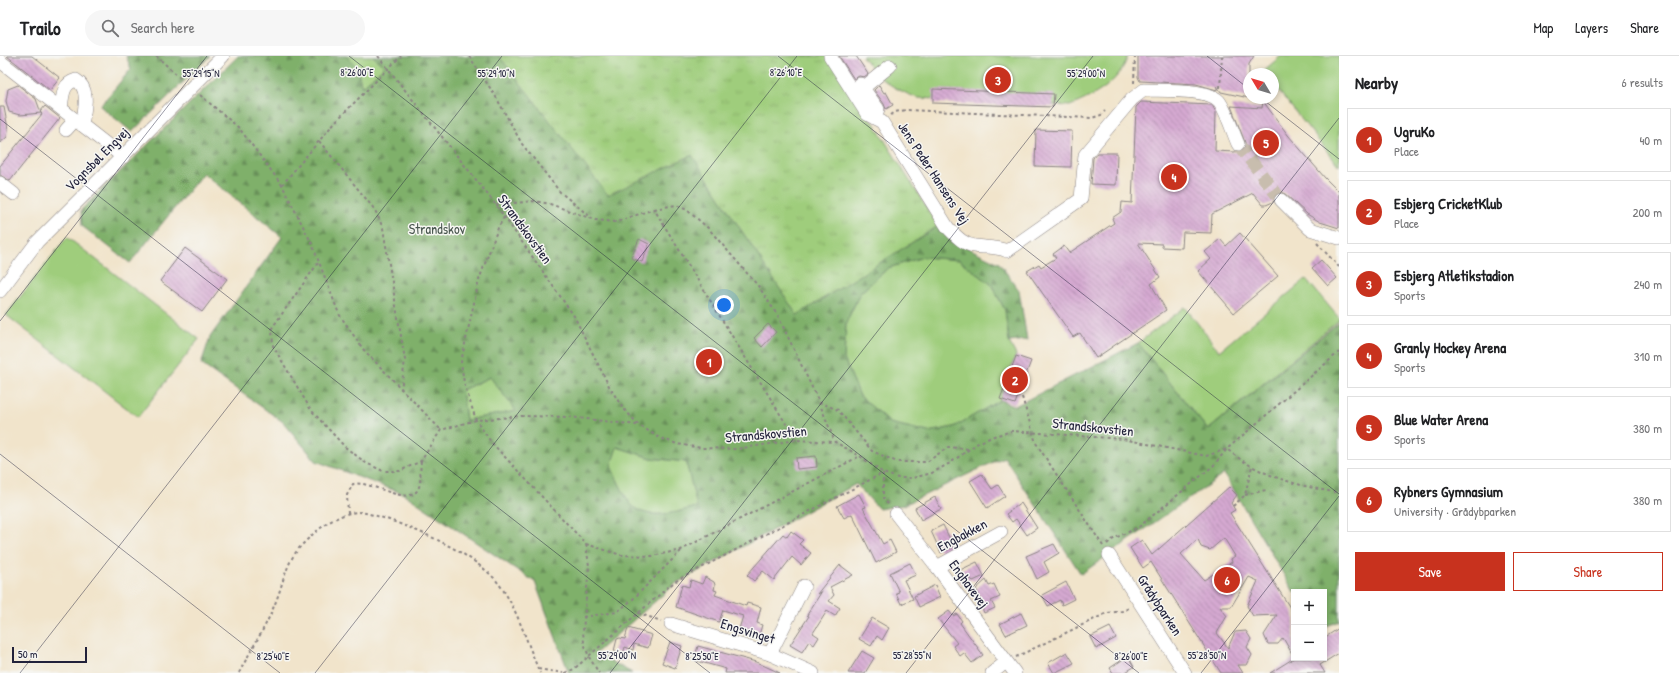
<!DOCTYPE html>
<meta charset="utf-8">
<style>
:root{--surface:#fff;--page:#f6f6f6;--text:#202124;--muted:#757577;--line:#e0e0e0;--accent:#c8321e}
body{margin:0;font-family:"Patrick Hand",sans-serif;background:var(--page);color:var(--text)}
.controls{position:absolute;right:12px;bottom:12px;display:grid;overflow:hidden;border-radius:0px;box-shadow:0 2px 6px #0003}
.controls button{width:36px;height:36px;display:grid;place-items:center;padding:0;border:0;border-bottom:1px solid var(--line);background:var(--surface);color:var(--text);font:20px sans-serif}
.compass{position:absolute;left:1243px;top:12px;width:36px;height:36px;border-radius:50%;background:var(--surface);box-shadow:0 2px 6px #0003;rotate:308deg}
.scale{position:absolute;left:12px;bottom:10px;width:75px;box-sizing:border-box;padding-left:4px;border:2px solid #22223b;border-top:0;font-size:11px;line-height:14px;white-space:nowrap;color:#22223b;-webkit-text-stroke:3px #f6f6f2;paint-order:stroke}
.you{position:absolute;left:724px;top:249px;width:14px;height:14px;margin:-10px;border:3px solid #fff;border-radius:50%;background:#1a73e8;box-shadow:0 0 0 6px #1a73e833}
.badge{display:grid;place-items:center;width:26px;height:26px;border-radius:50%;background:var(--accent);color:#fff;font-size:13px;font-weight:700}
.pin{position:absolute;translate:-50% -50%;border:2px solid #fff;box-shadow:0 1px 4px #0006}
.list{margin:0;padding:0;list-style:none}
h2{display:flex;justify-content:space-between;align-items:center;height:52px;margin:0;padding:0 16px;font-size:17px}
h2 small{font-size:13px;font-weight:400;color:var(--muted)}
.list li{display:grid;grid-template-columns:26px 1fr auto;gap:12px;align-items:center;box-sizing:border-box;height:64px;margin:0 8px 8px;padding:0 8px;border:1px solid var(--line);border-radius:0px}
.list b{display:block;font-size:15px;white-space:nowrap}
.list p{margin:0;font-size:13px;white-space:nowrap;color:var(--muted)}
.list em{font-size:13px;font-style:normal;color:var(--muted)}
.actions{display:flex;gap:8px;padding:12px 16px}
.actions a{flex:1;padding:9px 0;border:1px solid var(--accent);border-radius:0px;text-align:center;font-size:14px;color:var(--accent)}
.actions .main{background:var(--accent);color:#fff}
.icon{flex:none;width:22px;height:22px;fill:none;stroke:currentColor;stroke-width:2;stroke-linecap:round;stroke-linejoin:round}
.map{position:relative;flex:none;width:1339px;height:617px;overflow:hidden}
header{display:flex;align-items:center;gap:24px;box-sizing:border-box;height:56px;padding:0 20px;background:var(--surface);border-bottom:1px solid var(--line)}
header strong{font-size:19px}
nav{display:flex;gap:22px;margin-inline-start:auto;font-size:14px}
.search{width:280px;height:36px;background:var(--page);display:flex;align-items:center;gap:10px;box-sizing:border-box;padding:0 14px;border-radius:22px;color:var(--muted);font-size:15px}
main{display:flex}
aside{flex:1;background:var(--surface)}
.map>svg:first-child{display:block}
.grass{fill:#9fcd7b;stroke:#60785b}
.forest{fill:url(#forest-firs);stroke:#506953;fill-rule:evenodd}
.park{fill:url(#park-tufts);stroke:#60785b}
.building{fill:url(#building-back-hatch);fill-rule:evenodd}
.lines{fill:none;stroke-linecap:round;stroke-linejoin:round}
.minor-tunnel{stroke:#c8bdae;stroke-width:13;stroke-dasharray:13 6;stroke-linecap:butt}
.minor-casing{stroke:#8a8383;stroke-width:14}
.path{stroke:#8a8383;stroke-width:2;stroke-dasharray:3 3;stroke-linecap:butt}
.minor{stroke:#fff;stroke-width:13}
.ticks{fill:none;stroke:#22223b;stroke-width:1;stroke-opacity:0.45}
.labels{text-anchor:middle;stroke-width:3;stroke-linejoin:round;paint-order:stroke}
.street-label{font-size:14px;fill:#22223b;stroke:#f6f6f2}
.park-label{font-size:14px;fill:#48554e;stroke:#f6f6f2}
.ticks-label{font-size:10px;text-anchor:middle;fill:#22223b;stroke:#f6f6f2;stroke-width:3;stroke-linejoin:round;paint-order:stroke}
</style>
<header>
<strong>Trailo</strong>
<div class="search"><svg class="icon" aria-label="search" viewBox="0 0 24 24"><circle cx="10" cy="10" r="6"/><path d="M15 15l6 6"/></svg>Search here</div>
<nav><a>Map</a><a>Layers</a><a>Share</a></nav>
</header>
<main>
<div class="map">
<svg width="1339" height="617" viewBox="0 0 1339 617">
<defs>
<pattern id="forest-firs" width="22" height="20" patternUnits="userSpaceOnUse"><rect width="22" height="20" fill="#7fb06b"/><path d="M5 1l3.5 6h-7zM16 11l3.5 6h-7z" fill="#688f59"/></pattern>
<pattern id="park-tufts" width="24" height="20" patternUnits="userSpaceOnUse"><rect width="24" height="20" fill="#9fcd7b"/><path d="M3 7l-1-3M5 7V3M7 7l1-3M15 17l-1-3M17 17v-4M19 17l1-3" fill="none" stroke="#89b06b"/></pattern>
<pattern id="building-back-hatch" width="6" height="6" patternUnits="userSpaceOnUse"><rect width="6" height="6" fill="#d5a9d1"/><path d="M-1 5l2 2M0 0l6 6M5-1l2 2" fill="none" stroke="#ac89ab"/></pattern>
</defs>
<rect width="100%" height="100%" fill="#f6f6f2"/>
<filter id="ink" filterUnits="userSpaceOnUse"><feTurbulence type="fractalNoise" baseFrequency=".025" numOctaves="2"/><feDisplacementMap in="SourceGraphic" scale="8" xChannelSelector="R" yChannelSelector="G"/><feConvolveMatrix kernelMatrix="1 2 1 2 8 2 1 2 1" color-interpolation-filters="sRGB"/></filter>
<filter id="wash" filterUnits="userSpaceOnUse"><feTurbulence type="fractalNoise" baseFrequency=".012" numOctaves="4" result="noise"/><feDisplacementMap in="SourceGraphic" scale="16" xChannelSelector="R" yChannelSelector="G"/><feGaussianBlur stdDeviation="0.9" result="paint"/><feColorMatrix in="noise" values="0 0 0 0 0 0 0 0 0 0 0 0 0 0 0 0 0 1.4 0 .05"/><feComposite in="paint" operator="in"/></filter>
<g filter="url(#wash)">
<rect width="100%" height="100%" fill="#f1e4cb"/>
<g class="grass">
<path d="M346 0H373L384 11 362 31 356 10Z"/>
<path d="M862 0H1128C1119 27 1095 40 1070 50L918 42C891 32 879 23 862 0Z"/>
<path d="M1281 0H1339V110L1273 28V18H1265L1263 15Z"/>
<path d="M67 181 199 283 138 361 6 259Z"/>
<path d="M923 201 959 204 991 228 1005 254 1009 286 1016 299 1000 344 954 371 928 376 890 367 860 340 844 303 846 267 860 237 888 212Z"/>
<path d="M1306 223 1339 262V264L1208 374 1138 287 1185 251 1219 295Z"/>
<path d="M490 321 517 355 466 364 462 334Z"/>
<path d="M617 391 651 402 686 406 698 451C675 456 642 468 627 443 620 432 616 420 610 410Z"/>
</g>
<g class="forest">
<path d="M126 0H210L132 76 100 50 131 13Z"/>
<path d="M238 0H346L356 10 362 31 384 11 373 0H499L608 138 692 99 797 259 938 170 960 188 999 207 1019 234 1027 284 1009 286 1005 254 991 228 959 204 923 201 888 212 860 237 846 267 844 303 860 340 890 367 928 376 954 371 1000 344 1015 350 1138 287 1208 374 1339 266V565L1324 571V536H1294L1224 418 1081 518 1004 401 904 449 879 453 856 428 675 528 596 597 632 617H569L535 526 404 438 316 405 283 366 201 308 210 281 282 181 203 117 130 207 82 170 81 154ZM490 321 516 355 466 364 462 334ZM617 391 651 402 686 406 697 451C675 456 642 468 627 443 621 432 616 421 611 410Z"/>
</g>
<path class="park" d="M499 0H832L938 170 797 259 692 99 608 139Z"/>
<g id="blocks">
<g class="building">
<path d="M7 0H32L60 22 50 34Z"/>
<path d="M839 0H856L868 18 864 21 859 20 854 23Z"/>
<path d="M1138 0H1254L1249 8V42L1221 36 1217 30V34L1196 28 1140 25 1138 21Z"/>
<path d="M18 29 36 43 41 57 20 59 9 56 6 45 8 33Z"/>
<path d="M879 29 884 37 886 36 893 49 886 53 884 48 874 34Z"/>
<path d="M933 33 1054 38 1053 51 933 47Z"/>
<path d="M1263 45 1288 79 1325 122 1339 136V172L1320 166 1307 158 1283 136 1276 138 1273 146 1266 149H1263L1253 137 1212 158 1211 177 1183 176 1182 192 1162 191V188L1138 187 1160 221 1151 228 1166 254 1096 302 1080 277 1073 281 1027 215 1039 208 1041 211 1056 202 1053 198 1064 190 1069 197 1114 167 1112 162 1121 156 1122 146 1132 147 1136 51 1141 46 1212 49 1216 56 1215 95 1234 96 1241 95 1246 89 1231 50 1262 52Z"/>
<path d="M45 50 60 62 10 125 0 119V110L42 58 40 56Z"/>
<path d="M0 51H4L8 73 7 81 0 87Z"/>
<path d="M1036 74 1072 75 1071 111 1035 110Z"/>
<path d="M1097 97H1117L1116 129 1091 128 1093 102Z"/>
<path d="M1240 177 1278 220 1234 257 1198 215 1211 203 1205 196 1220 183 1226 190Z"/>
<path d="M639 183 649 188 642 206 631 202Z"/>
<path d="M185 192 227 223 202 256 160 225Z"/>
<path d="M1321 204 1337 222 1328 230 1312 212Z"/>
<path d="M768 268 776 276 762 291 754 282Z"/>
<path d="M1016 300 1031 305 1015 348 1000 343Z"/>
<path d="M816 400 817 411 797 413 796 402Z"/>
<path d="M982 418 992 433 998 429 1005 440 987 452 970 425Z"/>
<path d="M1229 431 1237 439 1231 447 1235 454 1230 457 1294 558V601L1283 582 1278 588H1268L1264 579 1277 559 1253 560 1247 550 1258 525 1249 521 1231 551H1220L1227 560 1217 577 1228 592 1235 576 1246 575 1251 583 1247 591 1252 599 1247 609H1238L1243 617H1221L1151 506 1143 512 1130 492 1142 484 1152 499ZM1224 482 1235 500 1231 503 1232 506 1204 524 1181 498 1198 483 1201 491 1210 494Z"/>
<path d="M859 438 866 451 863 452 883 488 890 484 896 496 876 507 852 458 844 462 837 450Z"/>
<path d="M935 441 941 453 921 464 915 452Z"/>
<path d="M1021 447 1037 472 1027 479 1016 463 1012 466 1006 458Z"/>
<path d="M943 469 954 491 941 497 931 475Z"/>
<path d="M791 475 803 484 799 488 811 497 801 509 792 501 774 524 763 515 754 525 747 519 783 478 787 481Z"/>
<path d="M1054 488 1059 497 1044 506 1049 516 1037 523 1026 500Z"/>
<path d="M977 506 984 520 973 525 971 523 962 528 956 516Z"/>
<path d="M910 507 916 519 904 524 913 543 901 548 896 537 899 536 890 517Z"/>
<path d="M840 509 853 519 830 531 834 539 829 545 840 552 835 560 827 555 813 577 819 581 814 589 809 585 802 596 790 589 809 560 807 559 822 535 817 538Z"/>
<path d="M705 521 714 526 715 529 714 534 717 535 715 539 746 550 747 547 761 551 757 567 762 569 759 579 739 573 743 560 723 554 719 566 676 551 682 529 689 531 691 524 702 528Z"/>
<path d="M986 524 989 530 994 528 1000 541 991 545 995 552 984 557 980 547 982 546 976 533Z"/>
<path d="M1066 526 1074 543 1062 549 1060 544 1048 550 1042 539Z"/>
<path d="M935 529 940 541 919 551 914 540Z"/>
<path d="M949 555 953 560 957 558 962 565 960 567 983 599 972 607 964 597 960 600 953 590 957 587 938 563Z"/>
<path d="M1021 557 1027 569 1006 579 1000 568Z"/>
<path d="M872 562 889 572 882 584 877 580 871 590 859 583Z"/>
<path d="M1110 571 1116 582 1096 593 1090 581Z"/>
<path d="M628 572 652 579 648 592 634 588 633 594 625 591 623 598 614 595 617 583 620 582 625 583Z"/>
<path d="M1339 572V597L1320 609 1325 617H1270L1294 602H1324V582Z"/>
<path d="M670 586 682 590 675 612 662 607Z"/>
<path d="M698 590 756 606 780 617H725L726 613 694 604Z"/>
<path d="M862 595 874 602 865 617H848Z"/>
<path d="M1067 596 1074 607 1054 617 1048 607Z"/>
<path d="M1128 600 1134 611 1124 617H1113L1110 612Z"/>
</g>
</g>
</g>
<g filter="url(#ink)">
<use href="#blocks" fill-opacity="0" stroke="#8a8383" stroke-width="1"/>
<g class="lines">
<path class="minor-tunnel" d="M1238 88 1281 144"/>
<defs>
<g id="minor">
<path d="M830 0 867 58 882 66 948 172C956 180 964 189 975 190 986 192 996 190 1007 195L1081 143 1085 99 1132 43 1144 34C1161 35 1208 32 1219 45 1226 54 1233 77 1238 88"/>
<path d="M0 5 123 101"/>
<path d="M860 28 878 53 875 62"/>
<path d="M863 32 890 10"/>
<path d="M61 52C63 40 62 28 76 24 91 33 84 55 82 69"/>
<path d="M66 74 75 64"/>
<path d="M0 127 14 138"/>
<path d="M1281 144 1310 173 1339 182"/>
<path d="M0 235 37 186 223 0"/>
<path d="M896 458 937 511 1015 617"/>
<path d="M1109 499 1185 617"/>
<path d="M937 511 1001 476"/>
<path d="M671 568 770 598 813 617"/>
<path d="M770 598 804 530"/>
<path d="M992 617 1006 606"/>
</g>
</defs>
<use href="#minor" class="minor-casing"/>
<g class="path">
<path d="M156 0 183 24"/>
<path d="M378 0 496 149 574 260 609 330 622 351 639 369 658 381 677 388 702 392 736 393 796 384 835 386 860 400 883 417 898 422H913L932 417 950 407 978 387 994 380 1012 375 1123 383 1206 400 1227 393 1339 296"/>
<path d="M469 0 496 41 522 88 560 136 593 163"/>
<path d="M1134 27 1135 0"/>
<path d="M1220 32 1222 0"/>
<path d="M200 39 239 72 282 129 312 188 339 258 363 293 441 374"/>
<path d="M891 59 895 56 907 54 1092 62 1101 59 1105 55"/>
<path d="M319 85 375 154 383 172 405 304 401 334"/>
<path d="M282 129 335 66 401 0"/>
<path d="M496 149 534 145 550 148 595 164 616 166 654 153 796 384"/>
<path d="M654 153 676 149 687 154 708 172 759 231 778 260 819 346 835 386"/>
<path d="M504 161 498 172 479 224 461 306 464 327 476 364 491 386 586 488 589 510 583 575 584 587 589 601 599 617"/>
<path d="M1317 187 1339 211"/>
<path d="M318 207 272 272 273 290 311 354 345 391 366 407 383 415H400L421 405 441 374 476 364 522 360 570 361 637 369"/>
<path d="M1022 341 1036 387 1103 490"/>
<path d="M819 346 838 354 872 395 897 406H927L948 391 969 393"/>
<path d="M883 417V442L889 449"/>
<path d="M1245 439 1266 434"/>
<path d="M1233 450 1245 439 1252 410"/>
<path d="M348 458 347 439 353 428C372 423 415 457 420 427 421 420 420 412 421 405"/>
<path d="M586 488 621 499 652 500 681 494 860 400"/>
<path d="M1107 488C1117 479 1129 477 1140 470L1213 410 1227 393C1258 420 1299 430 1339 437"/>
<path d="M638 557 661 565"/>
<path d="M583 561 617 556 633 543 681 495"/>
<path d="M1016 601 1107 557 1123 555 1129 552"/>
<path d="M538 613 563 617"/>
<path d="M239 617C250 595 265 573 274 550 283 530 285 507 301 490 315 475 335 458 357 456 372 455 432 480 447 489 463 497 481 509 494 522 517 548 526 586 540 617"/>
<path d="M565 617 574 613 674 526 883 417"/>
</g>
<use href="#minor" class="minor"/>
</g>
</g>
<path class="ticks" d="M349 0 1139 617M778 0 1339 438M1207 0 1249 33M1261 42 1339 103M0 63 710 617M0 265 207 0M0 398 280 617M20 617 502 0M315 617 797 0M610 617 1093 0M906 617 1339 62M1201 617 1339 440"/>
<g class="labels">
<g class="street-label">
<text transform="translate(97 103) rotate(-45)" y="5">Vognsbøl Engvej</text>
<text transform="translate(934 117) rotate(57)" y="5">Jens Peder Hansens Vej</text>
<text transform="translate(525 173) rotate(54)" y="5">Strandskovstien</text>
<text transform="translate(1093 371) rotate(6)" y="5">Strandskovstien</text>
<text transform="translate(766 378) rotate(-5)" y="5">Strandskovstien</text>
<text transform="translate(962 479) rotate(-28)" y="5">Engbakken</text>
<text transform="translate(969 528) rotate(54)" y="5">Enghavevej</text>
<text transform="translate(1160 549) rotate(57)" y="5">Grådybparken</text>
<text transform="translate(748 575) rotate(17)" y="5">Engsvinget</text>
</g>
<g class="park-label">
<text x="437" y="178">Strandskov</text>
</g>
</g>
<g class="ticks-label">
<text x="357" y="20">8°26'00"E</text>
<text x="786" y="20">8°26'10"E</text>
<text x="201" y="21">55°29'15"N</text>
<text x="496" y="21">55°29'10"N</text>
<text x="1086" y="21">55°29'00"N</text>
<text x="617" y="603">55°29'00"N</text>
<text x="912" y="603">55°28'55"N</text>
<text x="1207" y="603">55°28'50"N</text>
<text x="273" y="604">8°25'40"E</text>
<text x="702" y="604">8°25'50"E</text>
<text x="1131" y="604">8°26'00"E</text>
</g>
</svg>
<div class="controls">
<button>+</button>
<button>−</button>
</div>
<svg class="compass" viewBox="-18 -18 36 36"><path d="M0-13l5 13h-10z" fill="#e53935"/><path d="M0 13l5-13h-10z" fill="#757577"/></svg>
<div class="scale">50 m</div>
<div class="you"></div>
<div class="pin badge" style="left:709px;top:306px">1</div>
<div class="pin badge" style="left:1015px;top:324px">2</div>
<div class="pin badge" style="left:998px;top:24px">3</div>
<div class="pin badge" style="left:1174px;top:121px">4</div>
<div class="pin badge" style="left:1266px;top:87px">5</div>
<div class="pin badge" style="left:1227px;top:524px">6</div>
</div>
<aside>
<h2>Nearby<small>6 results</small></h2>
<ul class="list">
<li><span class="badge">1</span><div><b>UgruKo</b><p>Place</p></div><em>40 m</em></li>
<li><span class="badge">2</span><div><b>Esbjerg CricketKlub</b><p>Place</p></div><em>200 m</em></li>
<li><span class="badge">3</span><div><b>Esbjerg Atletikstadion</b><p>Sports</p></div><em>240 m</em></li>
<li><span class="badge">4</span><div><b>Granly Hockey Arena</b><p>Sports</p></div><em>310 m</em></li>
<li><span class="badge">5</span><div><b>Blue Water Arena</b><p>Sports</p></div><em>380 m</em></li>
<li><span class="badge">6</span><div><b>Rybners Gymnasium</b><p>University · Grådybparken</p></div><em>380 m</em></li>
</ul>
<div class="actions"><a class="main">Save</a><a>Share</a></div>
</aside>
</main>
